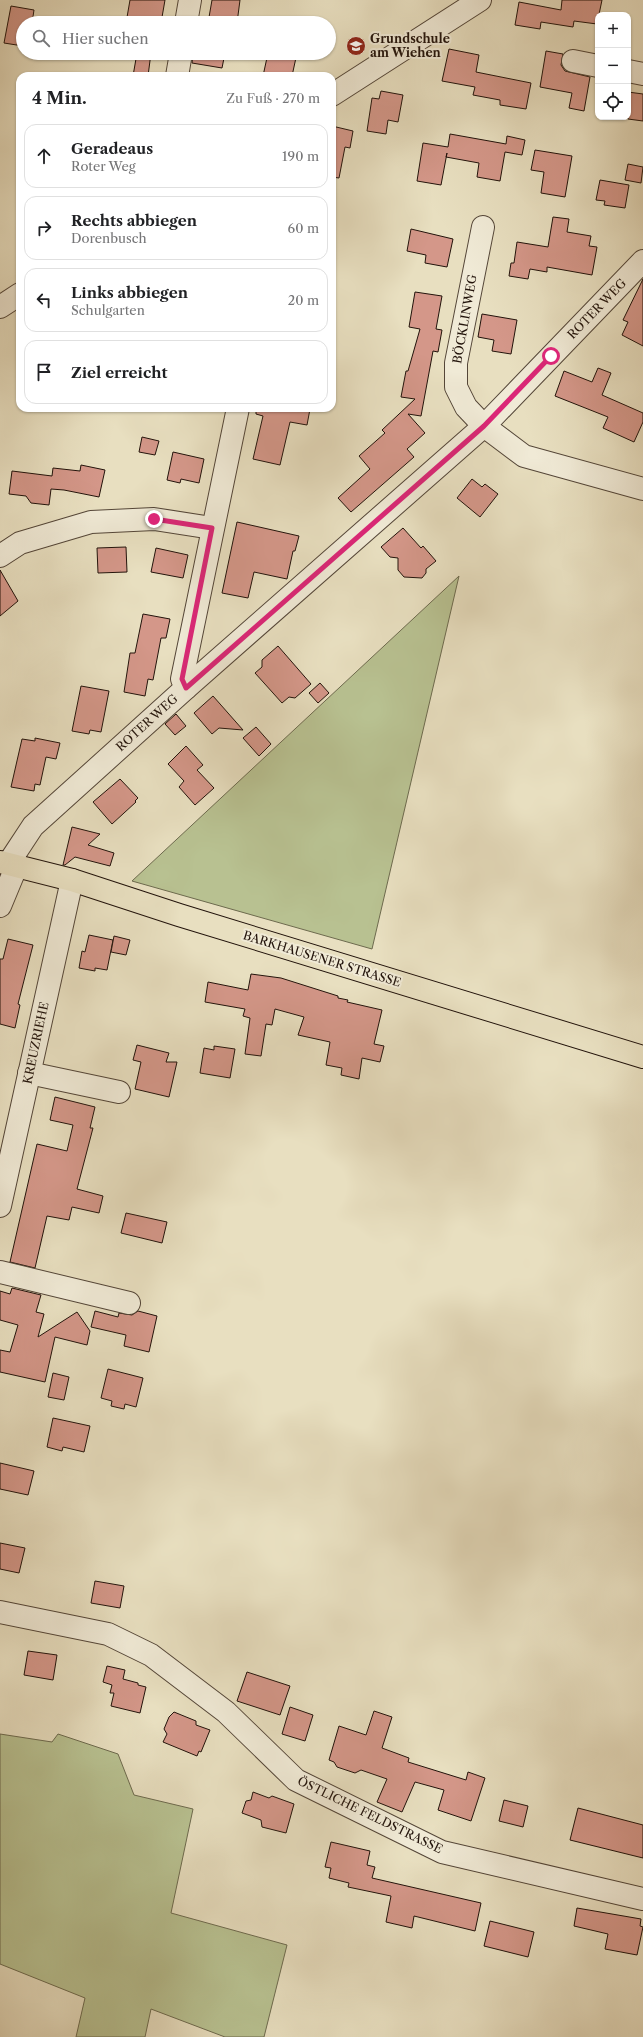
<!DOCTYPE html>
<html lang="de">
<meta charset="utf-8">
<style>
:root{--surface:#fff;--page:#f6f6f6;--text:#202124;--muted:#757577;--line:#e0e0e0}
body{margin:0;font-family:"Libre Caslon Text",serif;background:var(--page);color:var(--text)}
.controls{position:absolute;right:12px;top:12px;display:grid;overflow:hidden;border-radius:8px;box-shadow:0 1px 3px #0004}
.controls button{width:36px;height:36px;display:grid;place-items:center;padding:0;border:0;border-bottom:1px solid var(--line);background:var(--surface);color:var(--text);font:20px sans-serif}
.stop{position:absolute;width:12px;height:12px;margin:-9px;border:3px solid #db2777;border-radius:50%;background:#fff}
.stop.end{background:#db2777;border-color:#fff;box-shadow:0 1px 4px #0008}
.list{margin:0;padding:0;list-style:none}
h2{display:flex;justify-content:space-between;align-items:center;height:52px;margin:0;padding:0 16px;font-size:17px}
h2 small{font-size:13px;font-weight:400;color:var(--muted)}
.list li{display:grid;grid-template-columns:26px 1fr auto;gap:12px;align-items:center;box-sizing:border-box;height:64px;margin:0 8px 8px;padding:0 8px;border:1px solid var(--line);border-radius:12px}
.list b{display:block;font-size:15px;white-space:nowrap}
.list p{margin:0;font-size:13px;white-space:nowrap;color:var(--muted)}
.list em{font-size:13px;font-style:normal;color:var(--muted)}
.icon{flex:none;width:22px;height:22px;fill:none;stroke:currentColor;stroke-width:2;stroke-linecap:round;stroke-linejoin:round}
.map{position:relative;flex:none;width:643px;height:2037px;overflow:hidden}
.search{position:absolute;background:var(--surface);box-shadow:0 1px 3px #0004;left:16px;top:16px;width:320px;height:44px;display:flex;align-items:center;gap:10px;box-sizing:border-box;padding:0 14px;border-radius:22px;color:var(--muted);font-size:15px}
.panel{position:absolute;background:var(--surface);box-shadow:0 1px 3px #0004;left:16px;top:72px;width:320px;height:340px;border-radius:12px}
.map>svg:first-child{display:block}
.grass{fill:#b8c191;stroke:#6d6a4e}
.building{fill:#d49789;stroke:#22130b}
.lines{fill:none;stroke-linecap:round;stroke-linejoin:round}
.minor-casing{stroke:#544638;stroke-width:24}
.major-casing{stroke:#22130b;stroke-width:24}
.minor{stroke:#f0ead6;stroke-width:22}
.major{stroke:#e8dfc0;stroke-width:22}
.route{stroke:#db2777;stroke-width:5}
.labels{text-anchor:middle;stroke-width:4;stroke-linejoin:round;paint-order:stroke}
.poi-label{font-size:12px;font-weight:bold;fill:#22130b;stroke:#f0ead6;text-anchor:start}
.street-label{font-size:12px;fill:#22130b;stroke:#f0ead6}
</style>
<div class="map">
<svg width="643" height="2037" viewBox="0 0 643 2037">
<rect width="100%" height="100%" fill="#e8dfc0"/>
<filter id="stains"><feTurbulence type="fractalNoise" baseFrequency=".005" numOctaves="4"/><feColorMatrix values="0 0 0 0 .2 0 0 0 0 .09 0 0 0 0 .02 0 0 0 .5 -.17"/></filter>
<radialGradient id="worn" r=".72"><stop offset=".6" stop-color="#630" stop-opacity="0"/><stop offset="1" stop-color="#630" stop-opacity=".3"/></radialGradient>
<g class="grass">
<path d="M459 576 372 949 132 881Z"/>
<path d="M0 1734 52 1742 58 1734 118 1754 134 1795 193 1809 171 1913 287 1945 264 2037H225L151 2009 145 2037H76L85 1998 0 1964Z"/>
</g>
<g class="building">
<path d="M130 0H165L161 23H126Z"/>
<path d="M212 0H240L237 23H208Z"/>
<path d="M562 0H602L597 24 574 21 573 27 541 22 540 29 515 25 519 2 561 10Z"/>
<path d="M11 6 34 10 32 23H23V46L4 43Z"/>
<path d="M449 49 479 55 476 72 531 83 526 109 500 105V100L473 95 475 87 442 81Z"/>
<path d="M546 51 563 54 561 65 565 71 590 77 584 111 569 108 572 93 540 87Z"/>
<path d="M137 53H151L148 76H133Z"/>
<path d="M193 53H225L222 68 192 63Z"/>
<path d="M268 53H297L292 76H263Z"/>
<path d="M381 91 403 95 398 122 388 120 386 134 367 131 372 98 379 99Z"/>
<path d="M628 92 643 94V121L628 119Z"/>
<path d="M332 126 353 131 350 148 345 147 339 178 332 177Z"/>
<path d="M450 134 506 144 507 136 525 140 522 155 505 152 500 181 477 177 479 163 446 157 447 153 441 185 417 181 423 143 448 147Z"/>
<path d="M535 150 572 156 565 197 541 193 544 172 531 170Z"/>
<path d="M628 164 643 167 641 183 625 180Z"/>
<path d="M600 180 629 185 625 208 604 205 605 201 596 200Z"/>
<path d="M553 217 569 219 567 232 591 236 589 246 597 247 592 275 547 267V272L530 269 528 279 509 276 511 263H514L517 242 548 247Z"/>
<path d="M411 229 453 239 447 267 425 263 426 255 407 251Z"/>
<path d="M643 279V346L622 335 628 322 623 320Z"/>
<path d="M415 292 442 296 436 329 442 330 438 352 433 351 421 416 408 414 425 433 407 449 414 457 351 512 338 498 370 469 359 456 385 433 382 430 415 399 401 397 406 371H408L420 329 409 327Z"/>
<path d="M482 314 517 320 511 354 492 351 494 340 478 337Z"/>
<path d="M598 368 611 373 602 395 643 413V422L634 442 603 428 608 417 555 396 564 371 592 382Z"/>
<path d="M256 408 310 409 307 425 290 422 280 465 253 459 263 416 256 414Z"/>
<path d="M142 437 159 441 155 455 139 452Z"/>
<path d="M173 452 204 459 199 483 181 479 180 483 167 480Z"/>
<path d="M81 465 105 470 99 497 64 490 51 489 49 505 31 503 26 496 9 494 12 471 52 476 53 468 80 471Z"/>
<path d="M472 479 482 487 485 484 498 494 480 517 457 498Z"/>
<path d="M237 522 299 536 295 551H293L287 579 254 572 248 598 222 593Z"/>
<path d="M403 528 421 548 423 546 436 561 426 569V573L422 578 404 577 398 570V558L390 557 381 547Z"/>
<path d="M126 547 127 572 98 573 97 548Z"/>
<path d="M156 548 188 555 183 578 151 572Z"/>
<path d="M0 570 18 601 0 616Z"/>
<path d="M143 614 170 619 166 638H161L153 680 148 679 145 696 124 692 130 653H135Z"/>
<path d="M278 646 311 684 295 698 289 697 282 703 255 673 262 667V660Z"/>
<path d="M320 683 329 693 318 703 309 693Z"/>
<path d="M81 686 109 691 101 732 90 730 89 734 72 731Z"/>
<path d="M213 696 243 730 219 728 212 734 194 713Z"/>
<path d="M176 714 186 726 175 735 165 724Z"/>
<path d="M256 727 271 744 259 756 243 738Z"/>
<path d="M35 738 60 743 56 759 46 757 40 785 35 784 34 791 11 787 22 739 35 741Z"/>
<path d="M186 746 203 765 197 770 214 788 195 805 179 787 184 781 168 764Z"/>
<path d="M120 779 138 798 135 801 136 802 112 824 93 802Z"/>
<path d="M72 827 100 834 88 845 114 853 110 866 75 857 65 865H63Z"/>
<path d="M89 935 113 940 107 970 95 968V971L79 968 82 951 85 952Z"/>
<path d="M114 936 130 940 126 955 111 952Z"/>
<path d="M8 939 33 945 18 1004 20 1005 15 1028 0 1024V959H3Z"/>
<path d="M251 974 281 978 338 996V998L348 1000 347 1002 382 1010 374 1044 384 1046 380 1062 362 1058 359 1079 341 1075 342 1068 326 1065 330 1042 298 1035 304 1017 275 1009 272 1025 266 1024 261 1056 245 1054 250 1018 243 1016 245 1009 205 1002 208 982 248 990Z"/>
<path d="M137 1045 169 1053 166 1062H177L169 1097 135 1089 141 1062 133 1060Z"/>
<path d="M214 1046 235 1049 230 1078 200 1073 204 1048 214 1050Z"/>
<path d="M55 1097 95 1107 90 1128H93L77 1189 103 1196 99 1213 72 1207 69 1220 47 1216 35 1268 10 1262 37 1144 67 1151 73 1125 50 1120Z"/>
<path d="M126 1213 167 1222 162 1243 121 1233Z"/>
<path d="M12 1288 41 1295 36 1312 44 1314 38 1337 77 1312 90 1331 87 1345 55 1337 45 1382 0 1372V1350L10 1352 18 1325 0 1320V1291L10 1294Z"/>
<path d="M95 1311 118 1317 119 1313 132 1315 138 1311 157 1316 149 1352 124 1346 126 1335 91 1327Z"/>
<path d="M108 1369 143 1378 136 1407 125 1404 124 1409 111 1406 112 1401 101 1398Z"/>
<path d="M53 1373 69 1377 64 1400 48 1397Z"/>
<path d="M53 1418 90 1426 84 1452 63 1447 62 1451 47 1447Z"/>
<path d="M0 1463 34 1471 28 1495 0 1489Z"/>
<path d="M0 1543 25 1548 19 1573 0 1569Z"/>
<path d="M95 1581 124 1586 120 1608 91 1603Z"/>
<path d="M28 1651 57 1655 53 1680 24 1675Z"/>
<path d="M107 1666 125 1670 123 1679 138 1683V1685L146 1687 140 1713 111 1706 114 1693H110L112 1685 103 1682Z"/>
<path d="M247 1672 290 1686 280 1715 237 1701Z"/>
<path d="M290 1707 313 1715 305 1741 282 1734Z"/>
<path d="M374 1711 392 1717 382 1748 409 1758 408 1762 466 1780 468 1772 485 1778 471 1821 438 1810 444 1790 415 1782 402 1812 377 1802 387 1779 361 1770 355 1773 337 1767 334 1762 329 1760 339 1726 366 1735Z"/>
<path d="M174 1712 196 1721V1725L210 1730 201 1752 199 1751 197 1756 163 1742 167 1734 164 1729 169 1717Z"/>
<path d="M253 1792 269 1798 272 1796 294 1804 286 1833 262 1827 261 1820 242 1813 246 1801 251 1800Z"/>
<path d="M504 1800 528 1806 523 1827 499 1821Z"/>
<path d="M578 1808 643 1825V1858L570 1840Z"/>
<path d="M331 1842 370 1851 367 1865 375 1867 372 1878 481 1903 475 1931 414 1916 412 1928 386 1922 391 1896 348 1887 349 1883 329 1878 331 1868 325 1867Z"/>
<path d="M577 1908 641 1919 640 1926 643 1927 637 1955 605 1949 608 1934 574 1926Z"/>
<path d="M490 1921 534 1932 528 1957 484 1946Z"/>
</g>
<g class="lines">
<defs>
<g id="minor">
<path d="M186 23 190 0"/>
<path d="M573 61 598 66"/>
<path d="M628 71 643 74"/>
<path d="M177 76 181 53"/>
<path d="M332 95 480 0"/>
<path d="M483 227 456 363V387L466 407 484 426 524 456 643 489"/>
<path d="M0 307 20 294"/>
<path d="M0 556 20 543 91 522 154 519 212 528"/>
<path d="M186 688 182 679 238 408"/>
<path d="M8 864 33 826 186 688 484 426 643 261"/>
<path d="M0 906 17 865"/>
<path d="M29 1073 119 1092"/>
<path d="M0 1206 72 880"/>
<path d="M0 1272 129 1303"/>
<path d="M0 1612 108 1634 151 1655 226 1712 296 1780 442 1852 643 1899"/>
</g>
<path id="major" d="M0 862 72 880 179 915 643 1057"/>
</defs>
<use href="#minor" class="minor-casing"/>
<use href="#major" class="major-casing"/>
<use href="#minor" class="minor"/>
<use href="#major" class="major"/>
</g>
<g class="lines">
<path class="route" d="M154 519 212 528 182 679 186 688 484 426 551 356"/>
</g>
<defs>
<symbol id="school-disc" viewBox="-11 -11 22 22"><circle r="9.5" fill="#8f2418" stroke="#f0ead6"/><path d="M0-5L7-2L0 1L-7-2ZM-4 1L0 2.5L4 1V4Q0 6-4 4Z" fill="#fff"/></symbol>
</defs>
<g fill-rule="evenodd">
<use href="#school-disc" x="345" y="35" width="22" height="22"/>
</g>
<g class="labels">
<g class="poi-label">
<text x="370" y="43">Grundschule<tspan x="370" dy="14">am Wiehen</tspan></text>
</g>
<g class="street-label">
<text transform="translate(597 309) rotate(-46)" y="4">ROTER WEG</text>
<text transform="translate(465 319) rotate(-80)" y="4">BÖCKLINWEG</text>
<text transform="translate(147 723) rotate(-42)" y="4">ROTER WEG</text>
<text transform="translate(322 959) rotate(17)" y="4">BARKHAUSENER STRASSE</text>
<text transform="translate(36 1043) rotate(-78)" y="4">KREUZRIEHE</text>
<text transform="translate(370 1815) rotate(26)" y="4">ÖSTLICHE FELDSTRASSE</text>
</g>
</g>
<rect width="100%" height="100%" filter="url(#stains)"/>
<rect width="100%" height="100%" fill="url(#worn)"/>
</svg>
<div class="controls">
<button>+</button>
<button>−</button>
<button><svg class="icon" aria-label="locate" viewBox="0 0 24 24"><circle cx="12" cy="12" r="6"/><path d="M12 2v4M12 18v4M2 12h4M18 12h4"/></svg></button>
</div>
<div class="stop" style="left:551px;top:356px"></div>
<div class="stop end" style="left:154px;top:519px"></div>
<div class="search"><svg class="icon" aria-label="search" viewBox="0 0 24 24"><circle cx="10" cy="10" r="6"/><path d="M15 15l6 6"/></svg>Hier suchen</div>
<section class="panel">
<h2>4 Min.<small>Zu Fuß · 270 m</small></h2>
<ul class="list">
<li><svg class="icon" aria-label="ahead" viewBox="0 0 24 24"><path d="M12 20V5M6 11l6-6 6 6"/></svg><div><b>Geradeaus</b><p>Roter Weg</p></div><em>190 m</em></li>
<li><svg class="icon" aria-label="right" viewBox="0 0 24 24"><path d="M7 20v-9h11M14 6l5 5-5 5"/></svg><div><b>Rechts abbiegen</b><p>Dorenbusch</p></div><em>60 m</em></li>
<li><svg class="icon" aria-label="left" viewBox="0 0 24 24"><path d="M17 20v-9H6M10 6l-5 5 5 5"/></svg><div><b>Links abbiegen</b><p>Schulgarten</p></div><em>20 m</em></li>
<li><svg class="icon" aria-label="arrive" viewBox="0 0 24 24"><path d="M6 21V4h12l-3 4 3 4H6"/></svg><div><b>Ziel erreicht</b></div></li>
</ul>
</section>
</div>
